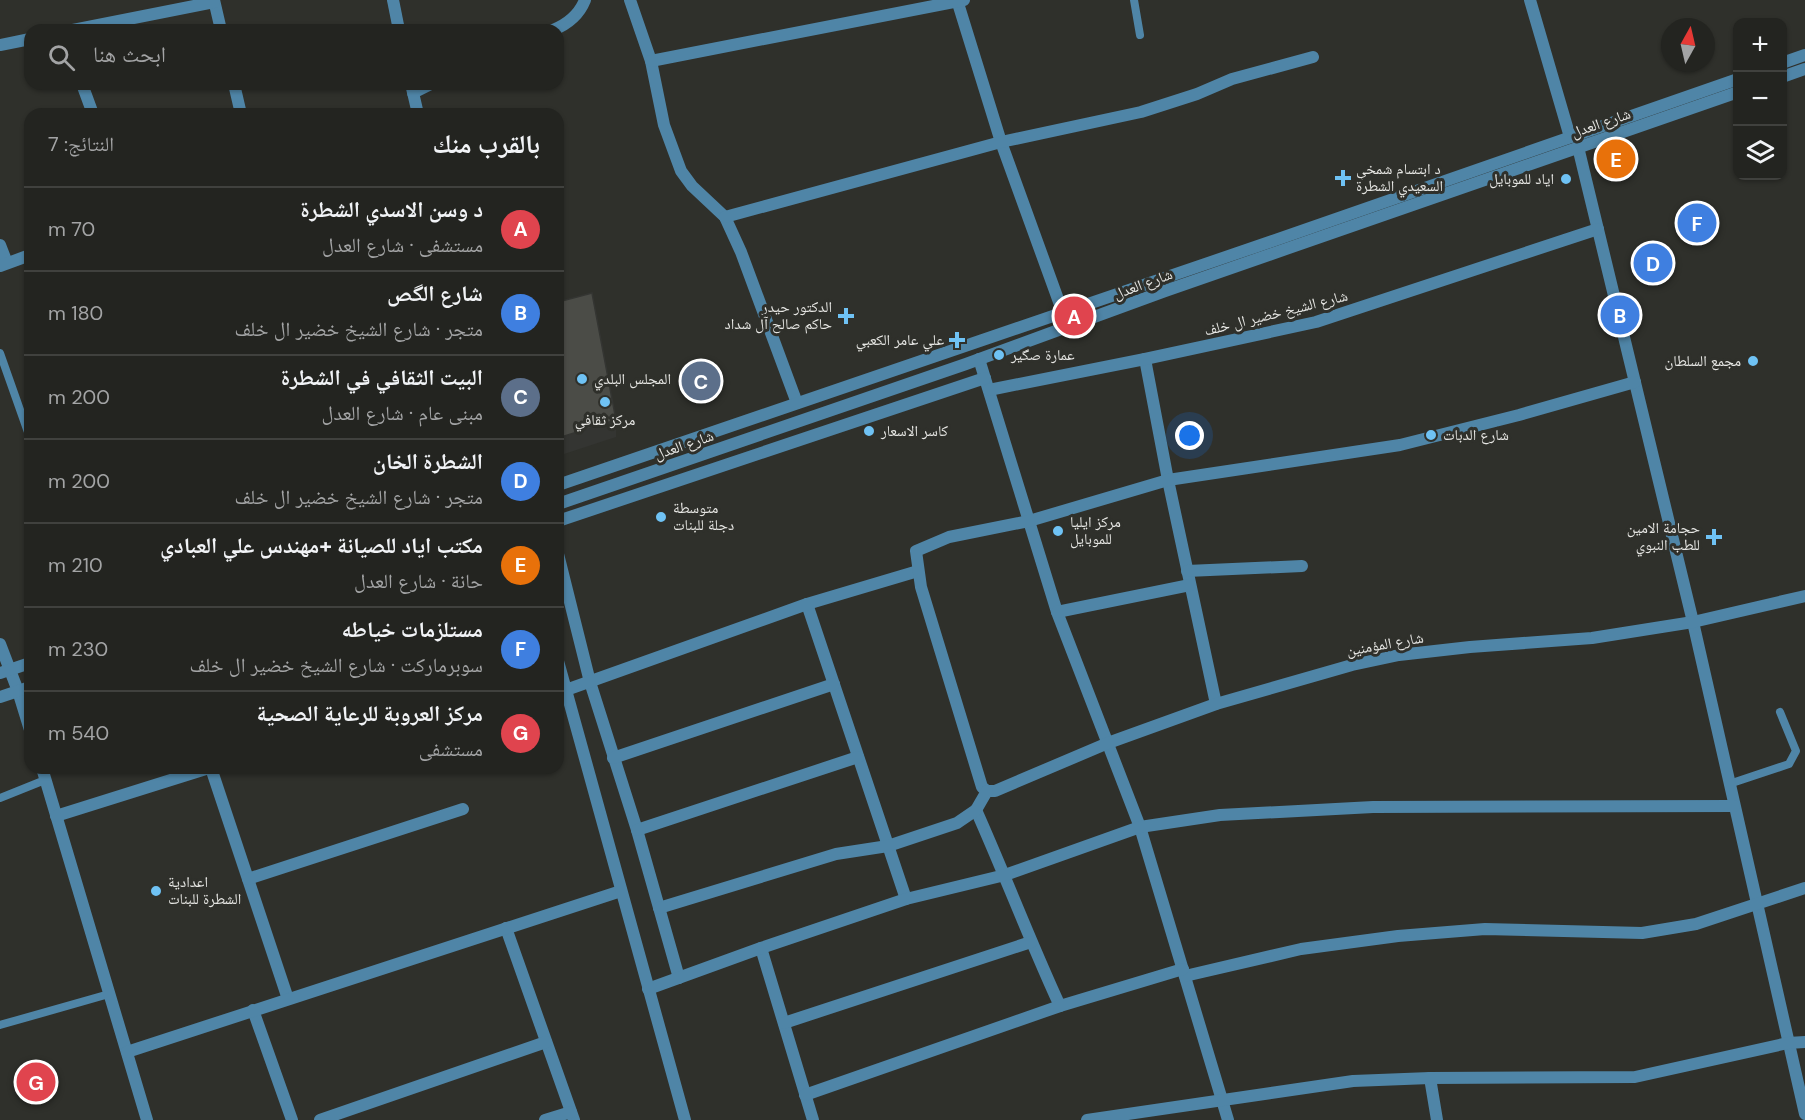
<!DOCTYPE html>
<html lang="ar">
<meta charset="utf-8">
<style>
:root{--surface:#232420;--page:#2b2c29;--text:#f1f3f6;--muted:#a3a4a5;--line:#40413e;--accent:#6fc2f4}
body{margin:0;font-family:"DM Sans","Noto Naskh Arabic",sans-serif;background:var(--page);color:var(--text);direction:rtl}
.controls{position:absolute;right:18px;top:18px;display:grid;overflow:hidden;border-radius:12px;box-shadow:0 2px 4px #0004}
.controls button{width:54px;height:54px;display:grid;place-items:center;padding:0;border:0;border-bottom:2px solid var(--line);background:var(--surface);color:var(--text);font:30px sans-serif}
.compass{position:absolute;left:1661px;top:18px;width:54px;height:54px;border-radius:50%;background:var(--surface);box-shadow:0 2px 4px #0004;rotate:8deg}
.you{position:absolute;left:1190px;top:436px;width:21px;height:21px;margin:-15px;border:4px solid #fff;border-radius:50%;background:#1a73e8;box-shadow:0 0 0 9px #1a73e833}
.badge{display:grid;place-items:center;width:39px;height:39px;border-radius:50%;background:var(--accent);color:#fff;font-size:20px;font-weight:700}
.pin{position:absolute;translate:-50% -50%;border:3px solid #fff;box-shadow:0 2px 6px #0006}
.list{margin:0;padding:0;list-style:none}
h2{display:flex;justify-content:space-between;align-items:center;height:78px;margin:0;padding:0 24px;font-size:26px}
h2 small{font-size:20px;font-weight:400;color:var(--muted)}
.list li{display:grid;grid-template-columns:39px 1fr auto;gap:18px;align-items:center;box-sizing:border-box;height:84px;padding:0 24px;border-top:2px solid var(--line)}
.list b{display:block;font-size:22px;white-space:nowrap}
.list p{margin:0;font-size:20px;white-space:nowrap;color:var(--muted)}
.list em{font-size:20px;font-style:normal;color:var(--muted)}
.icon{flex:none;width:33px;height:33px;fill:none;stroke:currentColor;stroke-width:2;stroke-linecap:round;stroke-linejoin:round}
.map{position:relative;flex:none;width:1805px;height:1120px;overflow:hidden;direction:ltr}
.search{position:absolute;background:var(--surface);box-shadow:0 2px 4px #0004;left:24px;top:24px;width:540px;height:66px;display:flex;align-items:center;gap:15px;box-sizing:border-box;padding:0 21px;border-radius:18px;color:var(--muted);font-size:22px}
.panel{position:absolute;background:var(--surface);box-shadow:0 2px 4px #0004;left:24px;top:108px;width:540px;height:666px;border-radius:18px;direction:rtl}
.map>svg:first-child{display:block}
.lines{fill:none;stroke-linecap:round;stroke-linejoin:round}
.service{stroke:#4f85a7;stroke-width:8}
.minor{stroke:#4f85a7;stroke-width:12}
.tertiary{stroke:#4f85a7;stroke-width:12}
.shaded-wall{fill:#343532}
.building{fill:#4b4c47;stroke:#343532;stroke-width:1.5}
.poi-dot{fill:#6fc2f4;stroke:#2f302b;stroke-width:2}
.labels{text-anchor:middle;stroke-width:6;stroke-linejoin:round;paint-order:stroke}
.street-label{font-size:15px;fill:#e7e7e4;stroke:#2f302b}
.poi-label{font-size:15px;fill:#e7e7e4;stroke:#2f302b;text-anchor:start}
</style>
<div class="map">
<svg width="1805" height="1120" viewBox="0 0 1805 1120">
<rect width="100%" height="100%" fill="#2f302b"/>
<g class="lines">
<g class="service">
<path d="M1134 0 1140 35"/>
<path d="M0 353 30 438"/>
<path d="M1729 784 1789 764 1796 751 1780 712"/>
<path d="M0 798 45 780"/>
<path d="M0 1025 109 994"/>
</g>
<g class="minor">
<path d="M214 0 221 30"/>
<path d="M630 0 651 61 664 125 681 171 692 186 725 217 741 252 797 403"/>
<path d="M957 0 1001 142 1063 313"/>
<path d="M1530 0 1570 137"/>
<path d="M73 30 214 2"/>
<path d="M553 30C568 24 579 15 585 0"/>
<path d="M0 45 30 39"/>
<path d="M651 61 964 0"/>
<path d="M82 84 93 114"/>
<path d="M234 84 241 114"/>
<path d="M413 93 431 84"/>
<path d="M1578 147 1693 622 1805 1114"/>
<path d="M725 217 1001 142 1141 112 1197 94 1232 79 1313 57"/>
<path d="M0 245 7 263"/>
<path d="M0 266 30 255"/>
<path d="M979 359 1057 612 1140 827 1228 1120"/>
<path d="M1145 359 1168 480 1216 704"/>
<path d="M989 390 1145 359 1316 322 1598 229"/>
<path d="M558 521 985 378"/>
<path d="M558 554 590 682 637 830 679 978"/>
<path d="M1187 571 1302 566"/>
<path d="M807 604 906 899"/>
<path d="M1057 612 1190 585"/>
<path d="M0 644 18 691 30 730"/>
<path d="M566 690 807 604 918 571"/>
<path d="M613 758 834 684"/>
<path d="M42 768 147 1120"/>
<path d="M211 768 288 999"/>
<path d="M987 791 982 787 921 587 916 551 949 537 1029 521 1168 480 1400 445 1519 415 1635 382"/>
<path d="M987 791H995L1108 743 1216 704 1352 665 1399 655 1470 647 1592 638 1693 622 1805 596"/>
<path d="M976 810C1005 875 1030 941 1060 1006"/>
<path d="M56 816 209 768"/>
<path d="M637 830 858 757"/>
<path d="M248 879 463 809"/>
<path d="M659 908 836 854 888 846 957 823 976 810 987 791"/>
<path d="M506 928 574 1120"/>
<path d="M761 948 813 1120"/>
<path d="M1185 976 1301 949 1398 936 1485 929 1642 933 1696 924 1805 888"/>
<path d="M648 989 761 948 906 899 1005 875 1140 827 1220 815 1373 807 1734 806"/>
<path d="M253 1010 292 1120"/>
<path d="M784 1023 1031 942"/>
<path d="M127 1052 621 891"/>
<path d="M1430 1078 1437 1120"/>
<path d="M805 1095 1060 1006 1183 969"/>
<path d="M320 1120 546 1042"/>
<path d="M545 1120 571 1112"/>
<path d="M1087 1120 1353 1081 1430 1078 1635 1077 1788 1043 1805 1042"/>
</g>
<g class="tertiary">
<path d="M393 0 399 30"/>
<path d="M1782 63 1805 55"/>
<path d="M1782 77 1805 69"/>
<path d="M411 84 418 114"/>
<path d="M558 485 1255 247 1738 79"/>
<path d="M558 504 966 364 1165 291 1738 92"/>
<path d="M558 661 685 1120"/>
<path d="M0 673 30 663"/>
<path d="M0 697 30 687"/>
</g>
</g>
<path class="shaded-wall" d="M616 420V437L558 456V438Z"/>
<path class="building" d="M592 293 616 420 558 438V302Z"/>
<g class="poi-dot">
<path d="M1340 169h6v6h6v6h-6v6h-6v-6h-6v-6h6z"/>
<circle cx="1566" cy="179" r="6"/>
<path d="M843 307h6v6h6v6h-6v6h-6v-6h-6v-6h6z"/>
<path d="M954 331h6v6h6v6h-6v6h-6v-6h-6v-6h6z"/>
<circle cx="999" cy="355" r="6"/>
<circle cx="1753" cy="361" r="6"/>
<circle cx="582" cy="379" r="6"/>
<circle cx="605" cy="402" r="6"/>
<circle cx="869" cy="431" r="6"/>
<circle cx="1431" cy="435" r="6"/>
<circle cx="661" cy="517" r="6"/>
<circle cx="1058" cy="531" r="6"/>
<path d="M1711 528h6v6h6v6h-6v6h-6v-6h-6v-6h6z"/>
<circle cx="156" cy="891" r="6"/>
</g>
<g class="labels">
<g class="street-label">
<text transform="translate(1601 123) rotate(-19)" y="5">شارع العدل</text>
<text transform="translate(1143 284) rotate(-20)" y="5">شارع العدل</text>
<text transform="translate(1276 313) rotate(-14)" y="5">شارع الشيخ خضير ال خلف</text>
<text transform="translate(684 445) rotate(-19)" y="5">شارع العدل</text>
<text transform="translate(1385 644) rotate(-10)" y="5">شارع المؤمنين</text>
</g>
<g class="poi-label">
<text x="1356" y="174">د ابتسام شمخي<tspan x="1356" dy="17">السعيدي الشطرة</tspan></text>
<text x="1554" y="184" text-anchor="end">اياد للموبايل</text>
<text x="832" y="312" text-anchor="end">الدكتور حيدر<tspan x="832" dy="17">حاكم صالح آل شداد</tspan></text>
<text x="944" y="345" text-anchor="end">علي عامر الكعبي</text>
<text x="1011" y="360">عمارة صگير</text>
<text x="1741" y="366" text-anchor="end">مجمع السلطان</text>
<text x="594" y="384">المجلس البلدي</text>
<text x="605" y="425" text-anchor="middle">مركز ثقافي</text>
<text x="881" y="436">كاسر الاسعار</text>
<text x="1443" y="440">شارع الدبات</text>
<text x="673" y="513">متوسطة<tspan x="673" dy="17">دجلة للبنات</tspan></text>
<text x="1070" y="527">مركز ايليا<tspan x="1070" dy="17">للموبايل</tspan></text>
<text x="1700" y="533" text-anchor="end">حجامة الامين<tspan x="1700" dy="17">للطب النبوي</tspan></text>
<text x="168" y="887">اعدادية<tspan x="168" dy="17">الشطرة للبنات</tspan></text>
</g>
</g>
</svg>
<div class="controls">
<button>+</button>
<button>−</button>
<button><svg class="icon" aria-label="layers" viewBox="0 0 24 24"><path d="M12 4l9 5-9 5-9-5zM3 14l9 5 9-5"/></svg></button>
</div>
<svg class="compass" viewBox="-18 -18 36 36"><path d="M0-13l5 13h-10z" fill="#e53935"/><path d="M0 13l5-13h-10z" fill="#a3a4a5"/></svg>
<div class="you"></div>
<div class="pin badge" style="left:1074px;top:316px;background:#e0444e">A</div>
<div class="pin badge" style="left:1620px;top:315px;background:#3f7fe0">B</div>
<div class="pin badge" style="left:701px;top:381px;background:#5c6f8a">C</div>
<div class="pin badge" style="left:1653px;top:263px;background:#3f7fe0">D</div>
<div class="pin badge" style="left:1616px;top:159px;background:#e8710a">E</div>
<div class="pin badge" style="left:1697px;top:223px;background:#3f7fe0">F</div>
<div class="pin badge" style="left:36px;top:1082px;background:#e0444e">G</div>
<div class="search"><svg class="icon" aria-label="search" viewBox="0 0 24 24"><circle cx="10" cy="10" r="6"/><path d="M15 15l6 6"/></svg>ابحث هنا</div>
<section class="panel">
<h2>بالقرب منك<small>النتائج: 7</small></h2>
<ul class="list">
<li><span class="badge" style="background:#e0444e">A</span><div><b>د وسن الاسدي الشطرة</b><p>مستشفى · شارع العدل</p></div><em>70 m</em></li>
<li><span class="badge" style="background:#3f7fe0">B</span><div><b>شارع الگص</b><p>متجر · شارع الشيخ خضير ال خلف</p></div><em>180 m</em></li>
<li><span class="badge" style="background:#5c6f8a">C</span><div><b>البيت الثقافي في الشطرة</b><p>مبنى عام · شارع العدل</p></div><em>200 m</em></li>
<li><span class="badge" style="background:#3f7fe0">D</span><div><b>الشطرة الخان</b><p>متجر · شارع الشيخ خضير ال خلف</p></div><em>200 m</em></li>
<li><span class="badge" style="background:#e8710a">E</span><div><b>مكتب اياد للصيانة +مهندس علي العبادي</b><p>حانة · شارع العدل</p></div><em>210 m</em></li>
<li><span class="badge" style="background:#3f7fe0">F</span><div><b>مستلزمات خياطه</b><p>سوبرماركت · شارع الشيخ خضير ال خلف</p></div><em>230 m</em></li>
<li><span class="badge" style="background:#e0444e">G</span><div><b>مركز العروبة للرعاية الصحية</b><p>مستشفى</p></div><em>540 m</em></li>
</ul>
</section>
</div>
